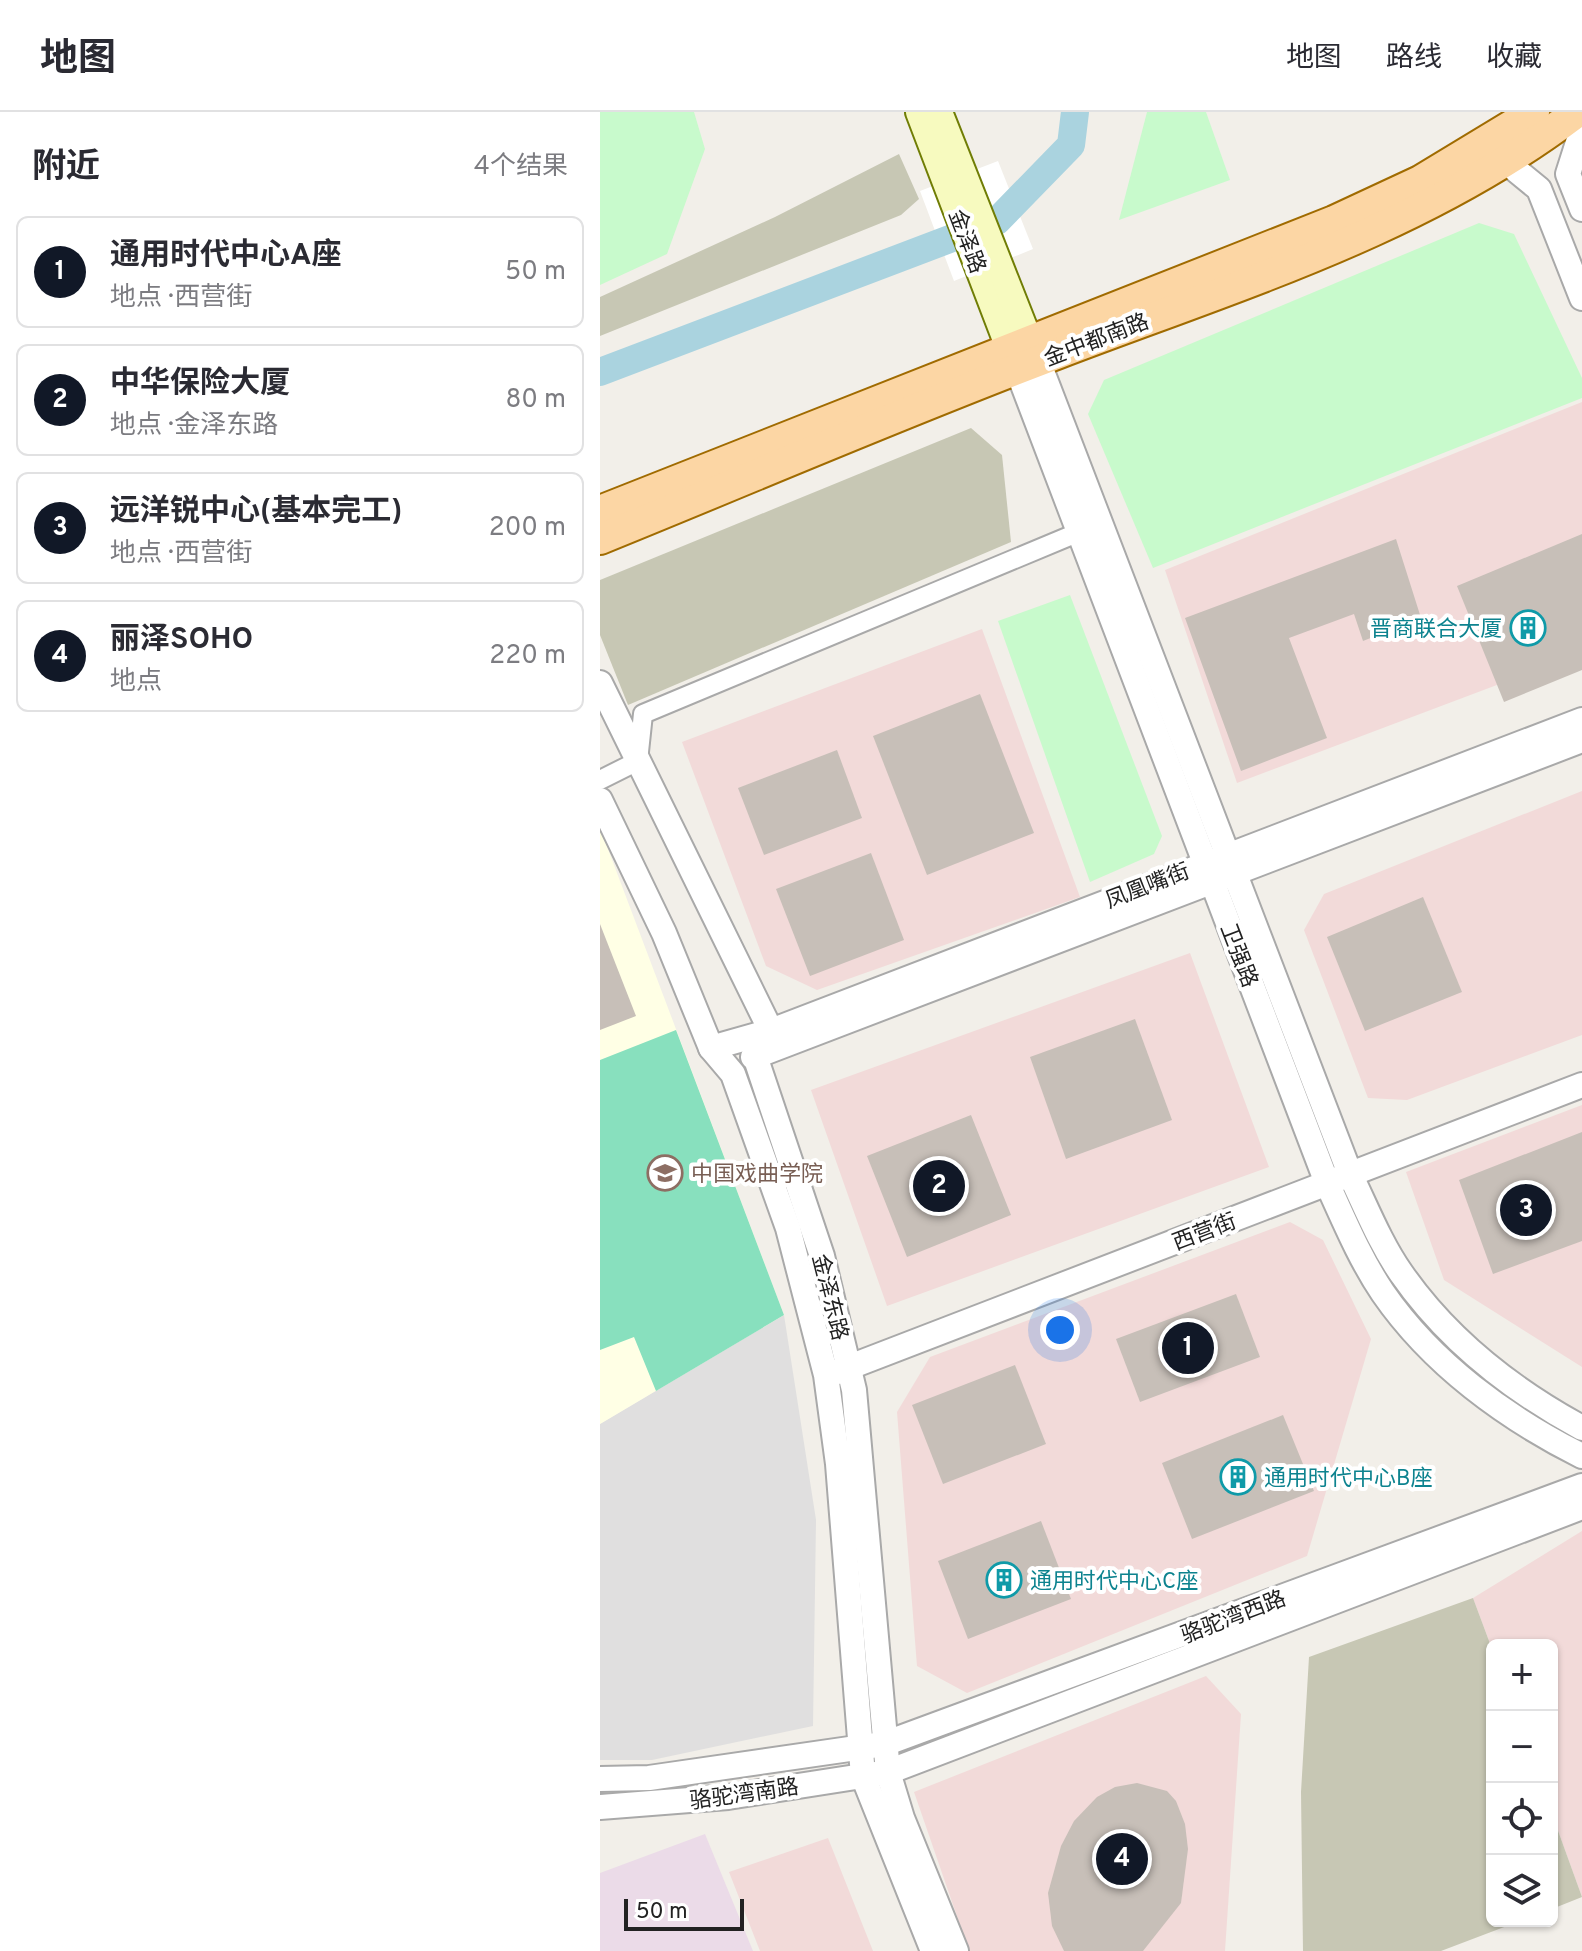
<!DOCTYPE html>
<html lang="zh">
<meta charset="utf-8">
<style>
:root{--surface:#fff;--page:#f2f2f3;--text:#2b2b33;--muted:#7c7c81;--line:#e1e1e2;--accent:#111827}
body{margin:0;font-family:Overpass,"Noto Sans SC",sans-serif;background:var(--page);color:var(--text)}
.controls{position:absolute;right:24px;bottom:24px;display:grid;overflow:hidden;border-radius:12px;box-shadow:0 2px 6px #0004}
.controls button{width:72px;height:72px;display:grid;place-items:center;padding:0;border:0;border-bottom:2px solid var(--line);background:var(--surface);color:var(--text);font:40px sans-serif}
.scale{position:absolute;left:24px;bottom:20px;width:120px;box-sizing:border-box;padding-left:8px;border:4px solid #222;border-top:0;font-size:22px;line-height:28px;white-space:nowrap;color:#222;-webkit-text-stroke:6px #fff;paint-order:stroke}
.you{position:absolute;left:460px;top:1218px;width:28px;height:28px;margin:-20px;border:6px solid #fff;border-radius:50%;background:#1a73e8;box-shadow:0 0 0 12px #1a73e833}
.badge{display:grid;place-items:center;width:52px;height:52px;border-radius:50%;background:var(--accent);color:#fff;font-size:26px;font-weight:700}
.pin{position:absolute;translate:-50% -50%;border:4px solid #fff;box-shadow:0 2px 8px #0006}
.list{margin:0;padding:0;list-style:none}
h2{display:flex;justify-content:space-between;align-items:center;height:104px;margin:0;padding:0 32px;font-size:34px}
h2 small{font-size:26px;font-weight:400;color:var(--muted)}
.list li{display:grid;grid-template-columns:52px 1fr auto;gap:24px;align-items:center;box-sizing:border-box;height:112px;margin:0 16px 16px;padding:0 16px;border:2px solid var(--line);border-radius:12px}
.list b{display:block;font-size:30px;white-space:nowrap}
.list p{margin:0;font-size:26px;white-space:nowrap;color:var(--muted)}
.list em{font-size:26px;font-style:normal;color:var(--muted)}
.icon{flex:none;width:44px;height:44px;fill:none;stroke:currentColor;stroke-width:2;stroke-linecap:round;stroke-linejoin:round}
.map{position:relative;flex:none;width:982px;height:1839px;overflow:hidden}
header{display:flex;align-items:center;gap:48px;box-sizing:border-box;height:112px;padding:0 40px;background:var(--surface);border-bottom:2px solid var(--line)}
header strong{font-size:38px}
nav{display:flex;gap:44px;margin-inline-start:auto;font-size:28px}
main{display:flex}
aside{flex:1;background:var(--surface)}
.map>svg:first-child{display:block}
.residential{fill:#e0dfdf}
.commercial{fill:#f2dad9}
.industrial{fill:#ebdbe8}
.education{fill:#ffffe5}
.construction{fill:#c7c7b4}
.park{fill:#c8facc}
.pitch{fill:#88e0be}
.pier{fill:#fff}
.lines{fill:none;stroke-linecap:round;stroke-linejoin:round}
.river{stroke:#aad3df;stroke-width:28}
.building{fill:#c7bfb8}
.minor-casing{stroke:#a9a9a9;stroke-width:22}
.tertiary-casing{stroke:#a9a9a9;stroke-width:28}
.secondary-casing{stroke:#707d05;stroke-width:30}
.primary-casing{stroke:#a06b00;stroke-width:34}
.minor{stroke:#fff;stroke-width:18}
.tertiary{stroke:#fff;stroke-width:24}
.secondary{stroke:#f7fabf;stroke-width:26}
.primary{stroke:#fcd6a4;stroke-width:30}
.labels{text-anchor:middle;stroke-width:8;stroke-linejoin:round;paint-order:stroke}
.street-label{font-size:22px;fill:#222;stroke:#fff}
.culture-label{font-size:22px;fill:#0d838f;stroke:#fff;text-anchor:start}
.education-label{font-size:22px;fill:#785e54;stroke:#fff;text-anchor:start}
</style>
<header>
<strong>地图</strong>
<nav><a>地图</a><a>路线</a><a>收藏</a></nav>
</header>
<main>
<aside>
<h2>附近<small>4个结果</small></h2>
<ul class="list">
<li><span class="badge">1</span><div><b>通用时代中心A座</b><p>地点 · 西营街</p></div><em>50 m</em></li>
<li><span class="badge">2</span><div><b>中华保险大厦</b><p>地点 · 金泽东路</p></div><em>80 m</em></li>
<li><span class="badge">3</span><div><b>远洋锐中心(基本完工)</b><p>地点 · 西营街</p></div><em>200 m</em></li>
<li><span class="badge">4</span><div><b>丽泽SOHO</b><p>地点</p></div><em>220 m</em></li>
</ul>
</aside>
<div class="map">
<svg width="982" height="1839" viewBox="0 0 982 1839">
<rect width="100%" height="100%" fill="#f2efe9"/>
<path class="residential" d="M184 1203 216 1408 213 1614 52 1648H0V1312Z"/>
<g class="commercial">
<path d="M982 290V541L637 671 565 458Z"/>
<path d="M382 517 480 785 217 878 166 854 82 630Z"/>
<path d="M982 679V923L807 988 768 986 704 818 724 782Z"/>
<path d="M590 841 669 1055 287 1194 211 978Z"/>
<path d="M982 993V1255L844 1168 806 1060Z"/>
<path d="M690 1110 723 1128 771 1227 707 1444 367 1581 317 1554 297 1300 330 1245Z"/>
<path d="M982 1419V1785L952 1702V1533H892V1537L873 1486Z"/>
<path d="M606 1564 641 1602 625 1839H369L314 1680Z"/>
<path d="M228 1726 273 1839H160L129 1760Z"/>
</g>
<path class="industrial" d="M105 1722 153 1839H0V1761Z"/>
<path class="education" d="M0 716 184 1203 0 1312Z"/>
<g class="construction">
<path d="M299 42 319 87 301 103 0 224V185L175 105Z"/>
<path d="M371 316 402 343 411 430 28 593 0 523V468Z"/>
<path d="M873 1486 892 1537V1809H920L841 1839H703L701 1680 709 1545Z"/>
<path d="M952 1702 982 1785 952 1797Z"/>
</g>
<g class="park">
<path d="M0 0H94L105 37 67 142 0 173Z"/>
<path d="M547 0H606L630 68 519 108Z"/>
<path d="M879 111 914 122 982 266V286L553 456 488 302 504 268Z"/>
<path d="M470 483 562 724 554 742 490 770 398 509Z"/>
</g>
<path class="pitch" d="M76 918 184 1203 56 1279 34 1225 0 1238V948Z"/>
<path class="pier" d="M398 49 433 137 354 169 320 79Z"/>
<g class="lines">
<path class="river" d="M0 260 397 109 471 33 475 0"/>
</g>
<g class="building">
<path d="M982 422V558L904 590 857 474Z"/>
<path d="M796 427 821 506 763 529 754 502 689 526 727 626 641 659 585 506Z"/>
<path d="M380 582 434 721 327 763 273 624Z"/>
<path d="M237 638 262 706 164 743 138 676Z"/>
<path d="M271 741 304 828 210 864 176 777Z"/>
<path d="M823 785 862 880 765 919 727 825Z"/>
<path d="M0 812 36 904 0 918Z"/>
<path d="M535 907 572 1008 466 1047 430 945Z"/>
<path d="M371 1003 411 1103 307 1145 267 1044Z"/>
<path d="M982 1020V1129L893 1162 859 1068Z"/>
<path d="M636 1182 660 1245 540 1290 516 1227Z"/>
<path d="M415 1253 446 1332 343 1372 312 1293Z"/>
<path d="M683 1303 714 1379 592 1427 562 1351Z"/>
<path d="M441 1409 471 1487 368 1527 338 1449Z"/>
<path d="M537 1671 567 1679 576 1689 585 1712 588 1737 581 1791 543 1839H464L452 1814 448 1781 461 1734 474 1709 497 1685 515 1675Z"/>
</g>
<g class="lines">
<defs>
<path id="minor" d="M0 668 38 649 43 602 477 421"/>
<g id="tertiary">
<path d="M982 18 968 62 982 97"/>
<path d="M917 59 939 77 982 186"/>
<path d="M438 249 750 1062C766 1095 780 1131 801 1161 847 1227 912 1278 982 1316"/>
<path d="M417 257 727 1071C744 1108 760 1147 783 1181 832 1252 906 1306 982 1344"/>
<path d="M0 571 171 919 155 944 222 1144 254 1278 288 1660 302 1706 356 1839"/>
<path d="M0 688 64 821 111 936 133 962 188 1116 226 1263 238 1352 263 1664 333 1839"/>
<path d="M111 936 171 919 982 608"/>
<path d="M153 945 982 628"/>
<path d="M234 1261 982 973"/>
<path d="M0 1667 49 1666 284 1632 982 1374"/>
<path d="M0 1695 128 1685 288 1660 982 1395"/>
</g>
<g id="secondary">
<path d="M319 0 416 254"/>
<path d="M339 0 436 246"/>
</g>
<g id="primary">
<path d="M0 399 734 109 820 69 934 0"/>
<path d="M0 427C153 365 305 299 459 241 637 173 824 117 977 0"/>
</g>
</defs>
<use href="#minor" class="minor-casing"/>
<use href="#tertiary" class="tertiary-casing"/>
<use href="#secondary" class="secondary-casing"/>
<use href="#primary" class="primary-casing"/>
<use href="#minor" class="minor"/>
<use href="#tertiary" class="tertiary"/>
<use href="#secondary" class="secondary"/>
<use href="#primary" class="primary"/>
</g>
<defs>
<symbol id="building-ring" viewBox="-11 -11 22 22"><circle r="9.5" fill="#fff" stroke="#0f9aa8" stroke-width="1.5"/><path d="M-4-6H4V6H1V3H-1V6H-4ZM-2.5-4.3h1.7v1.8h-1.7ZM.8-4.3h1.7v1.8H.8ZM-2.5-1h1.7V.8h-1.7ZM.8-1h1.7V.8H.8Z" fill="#0f9aa8"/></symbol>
<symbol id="university-ring" viewBox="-11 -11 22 22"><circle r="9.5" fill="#fff" stroke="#8d6e63" stroke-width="1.5"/><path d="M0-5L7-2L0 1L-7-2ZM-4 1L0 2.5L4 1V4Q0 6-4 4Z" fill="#8d6e63"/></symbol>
</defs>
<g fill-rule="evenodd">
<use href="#building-ring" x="908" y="496" width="40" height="40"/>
<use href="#university-ring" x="45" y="1041" width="40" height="40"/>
<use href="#building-ring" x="618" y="1345" width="40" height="40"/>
<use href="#building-ring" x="384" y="1448" width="40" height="40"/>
</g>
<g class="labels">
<g class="street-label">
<text transform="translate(368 129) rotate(69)" y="8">金泽路</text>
<text transform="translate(496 227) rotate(-21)" y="8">金中都南路</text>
<text transform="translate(547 773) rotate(-21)" y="8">凤凰嘴街</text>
<text transform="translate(640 843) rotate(69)" y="8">卫强路</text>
<text transform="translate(604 1119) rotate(-21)" y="8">西营街</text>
<text transform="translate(231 1185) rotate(76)" y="8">金泽东路</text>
<text transform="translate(633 1504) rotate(-21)" y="8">骆驼湾西路</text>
<text transform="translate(144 1681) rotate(-8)" y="8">骆驼湾南路</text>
</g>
<g class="culture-label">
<text x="902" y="524" text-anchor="end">晋商联合大厦</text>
<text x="664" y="1373">通用时代中心B座</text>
<text x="430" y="1476">通用时代中心C座</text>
</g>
<g class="education-label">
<text x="91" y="1069">中国戏曲学院</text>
</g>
</g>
</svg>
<div class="controls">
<button>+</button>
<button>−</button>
<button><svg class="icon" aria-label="locate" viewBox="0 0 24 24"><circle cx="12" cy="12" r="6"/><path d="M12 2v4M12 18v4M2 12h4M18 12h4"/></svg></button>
<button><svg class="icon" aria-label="layers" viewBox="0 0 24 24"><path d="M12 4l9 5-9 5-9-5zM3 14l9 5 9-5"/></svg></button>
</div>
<div class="scale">50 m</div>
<div class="you"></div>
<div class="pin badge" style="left:588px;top:1236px">1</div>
<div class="pin badge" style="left:339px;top:1074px">2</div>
<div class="pin badge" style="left:926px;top:1098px">3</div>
<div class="pin badge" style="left:522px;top:1747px">4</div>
</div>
</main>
